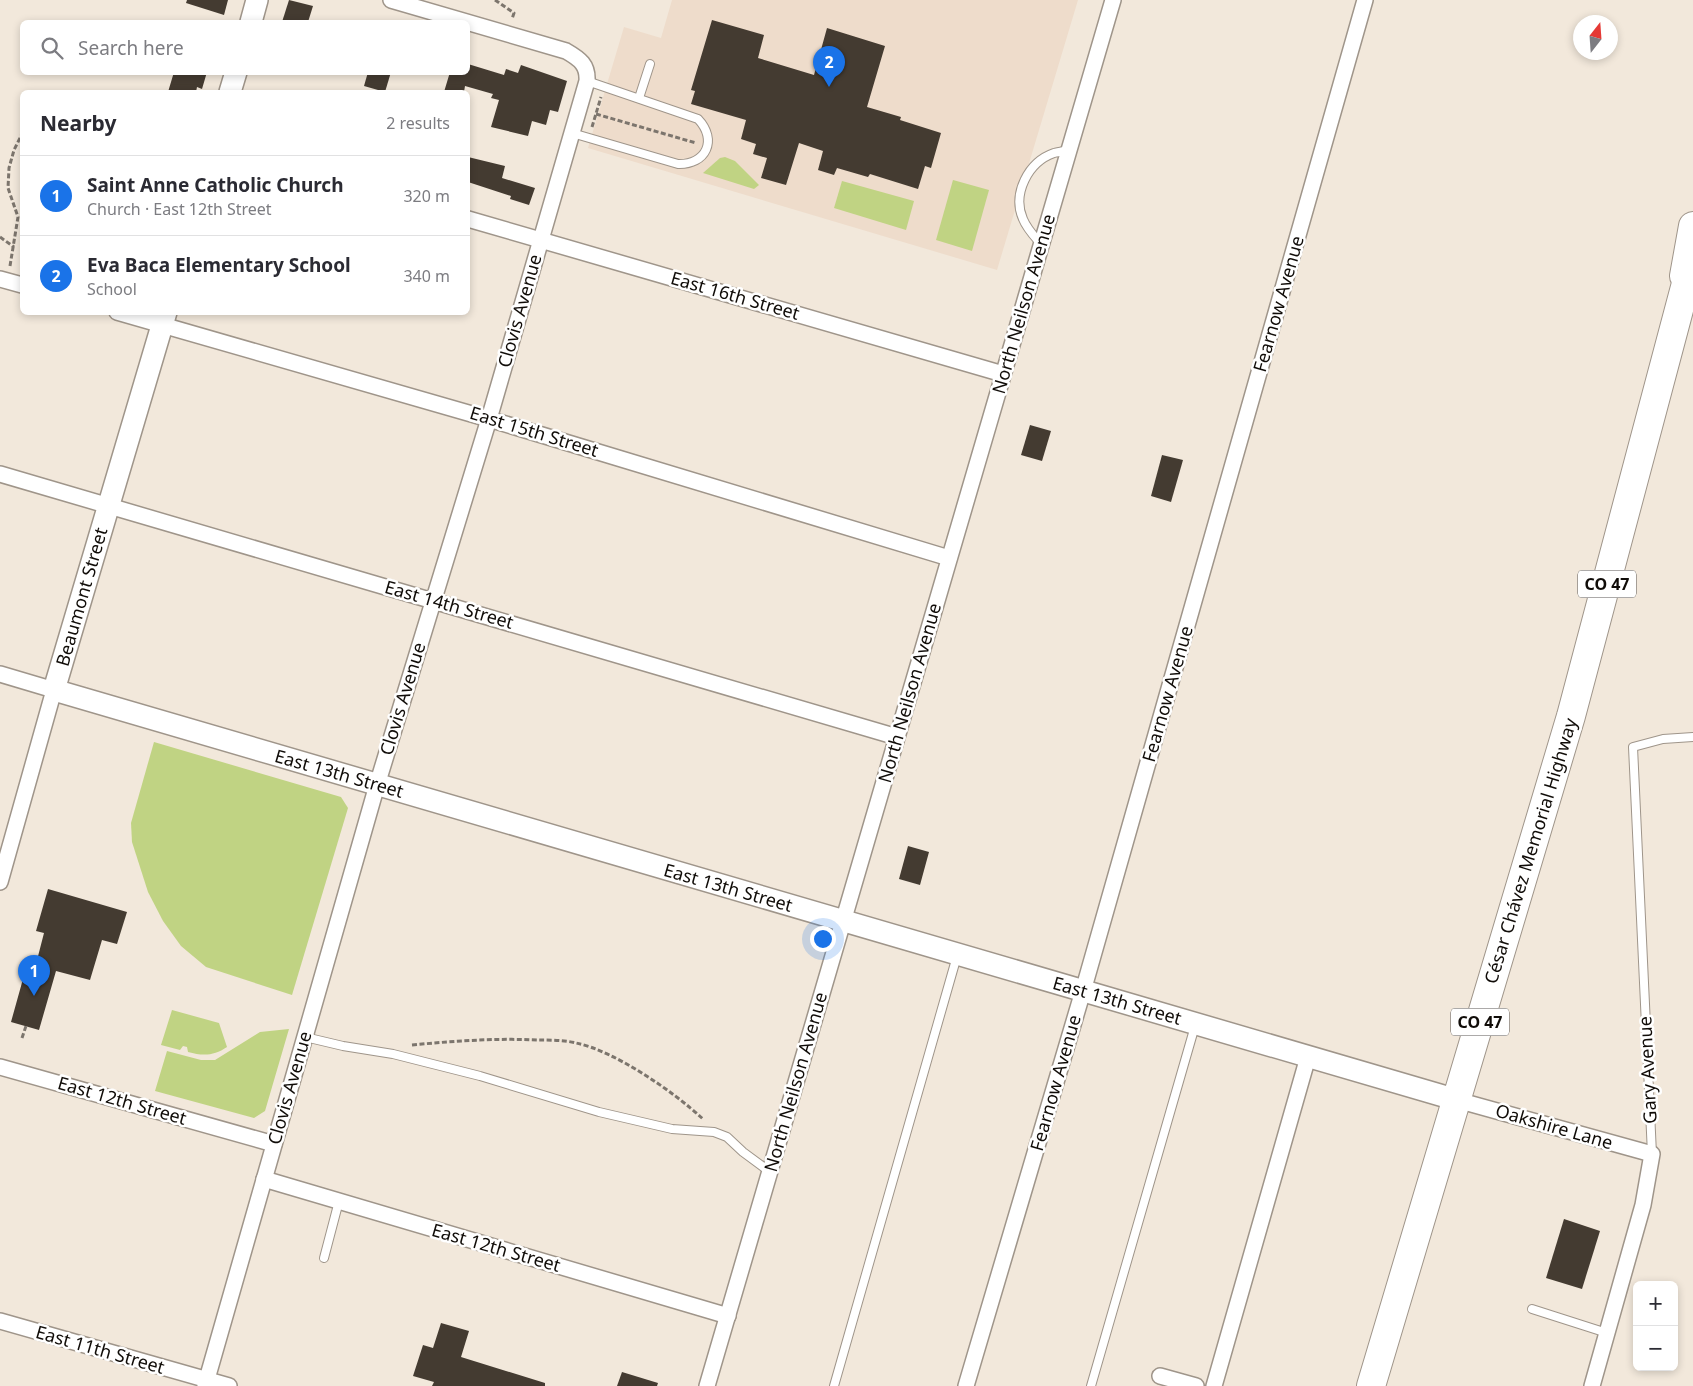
<!DOCTYPE html>
<meta charset="utf-8">
<style>
:root{--surface:#fff;--page:#f2f2f3;--text:#2b2b33;--muted:#7c7c81;--line:#e1e1e2;--accent:#1a73e8}
body{margin:0;font-family:"Noto Sans",sans-serif;background:var(--page);color:var(--text)}
.controls{position:absolute;right:15px;bottom:15px;display:grid;overflow:hidden;border-radius:8px;box-shadow:0 2px 8px #0003}
.controls button{width:45px;height:45px;display:grid;place-items:center;padding:0;border:0;border-bottom:1px solid var(--line);background:var(--surface);color:var(--text);font:25px sans-serif}
.compass{position:absolute;left:1573px;top:15px;width:45px;height:45px;border-radius:50%;background:var(--surface);box-shadow:0 2px 8px #0003;rotate:17deg}
.you{position:absolute;left:822px;top:938px;width:18px;height:18px;margin:-12px;border:4px solid #fff;border-radius:50%;background:#1a73e8;box-shadow:0 0 0 8px #1a73e833}
.badge{display:grid;place-items:center;width:32px;height:32px;border-radius:50%;background:var(--accent);color:#fff;font-size:16px;font-weight:700}
.pin{position:absolute;translate:-50% -41px;filter:drop-shadow(0 1px 2px #0008)}
.pin::after{content:'';position:absolute;top:26px;width:18px;height:15px;background:inherit;clip-path:polygon(0 0,100% 0,50% 100%)}
.list{margin:0;padding:0;list-style:none}
h2{display:flex;justify-content:space-between;align-items:center;height:65px;margin:0;padding:0 20px;font-size:21px}
h2 small{font-size:16px;font-weight:400;color:var(--muted)}
.list li{display:grid;grid-template-columns:32px 1fr auto;gap:15px;align-items:center;box-sizing:border-box;height:80px;padding:0 20px;border-top:1px solid var(--line)}
.list b{display:block;font-size:19px;white-space:nowrap}
.list p{margin:0;font-size:16px;white-space:nowrap;color:var(--muted)}
.list em{font-size:16px;font-style:normal;color:var(--muted)}
.icon{flex:none;width:28px;height:28px;fill:none;stroke:currentColor;stroke-width:2;stroke-linecap:round;stroke-linejoin:round}
.map{position:relative;flex:none;width:1693px;height:1386px;overflow:hidden}
.search{position:absolute;background:var(--surface);box-shadow:0 2px 8px #0003;left:20px;top:20px;width:450px;height:55px;display:flex;align-items:center;gap:12px;box-sizing:border-box;padding:0 18px;border-radius:8px;color:var(--muted);font-size:19px}
.panel{position:absolute;background:var(--surface);box-shadow:0 2px 8px #0003;left:20px;top:90px;width:450px;height:225px;border-radius:8px}
.map>svg:first-child{display:block}
.education{fill:#eedccb}
.green{fill:#c0d383}
.building{fill:#443b31}
.lines{fill:none;stroke-linecap:round;stroke-linejoin:round}
.lane-casing{stroke:#9f958a;stroke-width:10}
.street-casing{stroke:#9f958a;stroke-width:18}
.secondary-casing{stroke:#9f958a;stroke-width:24}
.highway-casing{stroke:#9f958a;stroke-width:30}
.path{stroke:#7c756d;stroke-width:3;stroke-dasharray:5 2.5;stroke-linecap:butt}
.lane{stroke:#fff;stroke-width:8}
.street{stroke:#fff;stroke-width:15}
.secondary{stroke:#fff;stroke-width:21}
.highway{stroke:#fff;stroke-width:28}
.labels{text-anchor:middle;stroke-width:5;stroke-linejoin:round;paint-order:stroke}
.shield{fill:#fff;stroke:#585552;stroke-width:1}
.shield-label{font-size:16px;font-weight:bold;fill:#100c08}
.street-label{font-size:18px;fill:#100c08;stroke:#fff}
</style>
<div class="map">
<svg width="1693" height="1386" viewBox="0 0 1693 1386">
<rect width="100%" height="100%" fill="#f2e8db"/>
<path class="education" d="M672 0H1078L997 270 588 148 624 27 661 38Z"/>
<g class="green">
<path d="M725 157 735 161 759 185 754 189 703 173 720 158Z"/>
<path d="M953 180 989 190 972 251 936 240Z"/>
<path d="M842 181 914 201 906 230 834 208Z"/>
<path d="M154 742 341 797 348 808 292 995 206 967 181 946 163 921 148 892 132 842 131 823Z"/>
<path d="M172 1010 219 1023 227 1047C214 1056 203 1056 188 1052L187 1047 183 1046 180 1050 161 1045Z"/>
<path d="M289 1029 265 1111 254 1118 155 1091 167 1051 201 1060H215L260 1032Z"/>
</g>
<g class="building">
<path d="M187 0H228L224 15 186 3Z"/>
<path d="M289 0 313 6 308 22H282Z"/>
<path d="M712 20 764 35 758 58 814 75 827 28 885 46 867 107 901 117 900 120 941 133 931 168 925 166 918 189 870 174 868 177 837 168 834 175 818 170 823 151 799 143 786 185 761 178 767 158 753 154 756 144 741 139 746 120 691 104 695 91 691 90Z"/>
<path d="M468 64 504 75 506 69 518 73 521 65 567 81 558 112 550 110 546 125 532 121 528 136 491 127 499 100 491 98 493 94 465 86 464 92H444L450 72H468Z"/>
<path d="M174 72H207L202 89 197 87 196 92H168Z"/>
<path d="M368 72H391L385 92 364 86Z"/>
<path d="M468 157 505 166 502 178 535 188 529 205 510 199 511 196 468 182Z"/>
<path d="M1030 425 1051 431 1042 461 1021 455Z"/>
<path d="M1162 455 1183 460 1171 502 1151 496Z"/>
<path d="M908 846 929 852 920 885 899 879Z"/>
<path d="M48 889 127 912 117 944 102 940 90 980 56 971 39 1030 11 1022 28 961 36 964 44 933 36 931Z"/>
<path d="M1564 1219 1600 1231 1582 1289 1546 1278Z"/>
<path d="M441 1323 469 1331 461 1357 545 1383V1386H432L434 1382 413 1376 423 1345 433 1348Z"/>
<path d="M622 1372 658 1383 657 1386H617Z"/>
</g>
<g class="lines">
<defs>
<g id="lane">
<path d="M639 98 650 64"/>
<path d="M572 133 678 164C706 165 718 140 698 119L587 81"/>
<path d="M1041 244C1034 236 1027 229 1023 219 1012 194 1028 162 1054 153 1058 152 1064 151 1069 150"/>
<path d="M305 1037 343 1046 393 1054 480 1076 599 1112 672 1129 714 1132 727 1137 743 1152 770 1172"/>
<path d="M1652 1154 1633 747 1663 739 1693 737"/>
<path d="M324 1258 339 1201"/>
<path d="M1532 1309 1607 1333"/>
<path d="M834 1386 957 956"/>
<path d="M1091 1386 1195 1026"/>
</g>
<g id="street">
<path d="M468 219 1003 374"/>
<path d="M0 279 22 285"/>
<path d="M117 312 489 419 949 558"/>
<path d="M0 474 897 737"/>
<path d="M0 674 54 690 0 882"/>
<path d="M0 1067 274 1144"/>
<path d="M1457 1100 1652 1154 1643 1205 1592 1386"/>
<path d="M264 1179 728 1316"/>
<path d="M0 1321 229 1386"/>
<path d="M1160 1376 1196 1386"/>
<path d="M205 1386 377 785 489 419 587 81C588 65 580 59 566 51L391 0"/>
<path d="M707 1386 1113 0"/>
<path d="M966 1386 1083 991 1365 0"/>
<path d="M1214 1386 1308 1057"/>
</g>
<g id="secondary">
<path d="M251 22 257 0"/>
<path d="M230 92 236 72"/>
<path d="M166 312 54 690 1457 1100"/>
</g>
<g id="highway">
<path d="M1684 276 1693 226"/>
<path d="M1371 1386 1571 716 1693 257"/>
</g>
</defs>
<use href="#lane" class="lane-casing"/>
<use href="#street" class="street-casing"/>
<use href="#secondary" class="secondary-casing"/>
<use href="#highway" class="highway-casing"/>
<g class="path">
<path d="M495 0 514 13 512 19"/>
<path d="M596 114 696 143"/>
<path d="M592 127 601 97"/>
<path d="M0 237 14 247"/>
<path d="M10 266 18 217 8 188 9 168 14 150 22 134"/>
<path d="M22 1038 26 1026"/>
<path d="M412 1045C454 1041 496 1038 538 1040 550 1040 564 1040 576 1043 615 1051 674 1092 703 1119"/>
</g>
<use href="#lane" class="lane"/>
<use href="#street" class="street"/>
<use href="#secondary" class="secondary"/>
<use href="#highway" class="highway"/>
</g>
<g class="labels">
<g class="shield">
<rect x="1578" y="570.5" width="58" height="27" rx="4"/>
<rect x="1451" y="1008.5" width="58" height="27" rx="4"/>
</g>
<g class="shield-label">
<text x="1607" y="590">CO 47</text>
<text x="1480" y="1028">CO 47</text>
</g>
<g class="street-label">
<text transform="translate(735 296) rotate(16)" y="6">East 16th Street</text>
<text transform="translate(1024 304) rotate(-74)" y="6">North Neilson Avenue</text>
<text transform="translate(1279 304) rotate(-74)" y="6">Fearnow Avenue</text>
<text transform="translate(520 311) rotate(-74)" y="6">Clovis Avenue</text>
<text transform="translate(534 432) rotate(17)" y="6">East 15th Street</text>
<text transform="translate(82 597) rotate(-74)" y="6">Beaumont Street</text>
<text transform="translate(449 605) rotate(16)" y="6">East 14th Street</text>
<text transform="translate(910 693) rotate(-74)" y="6">North Neilson Avenue</text>
<text transform="translate(1168 694) rotate(-74)" y="6">Fearnow Avenue</text>
<text transform="translate(403 699) rotate(-73)" y="6">Clovis Avenue</text>
<text transform="translate(339 774) rotate(16)" y="6">East 13th Street</text>
<text transform="translate(1531 851) rotate(-73)" y="6">César Chávez Memorial Highway</text>
<text transform="translate(728 888) rotate(16)" y="6">East 13th Street</text>
<text transform="translate(1117 1001) rotate(16)" y="6">East 13th Street</text>
<text transform="translate(1648 1070) rotate(-93)" y="6">Gary Avenue</text>
<text transform="translate(796 1082) rotate(-74)" y="6">North Neilson Avenue</text>
<text transform="translate(1056 1083) rotate(-74)" y="6">Fearnow Avenue</text>
<text transform="translate(290 1088) rotate(-74)" y="6">Clovis Avenue</text>
<text transform="translate(122 1101) rotate(16)" y="6">East 12th Street</text>
<text transform="translate(1554 1127) rotate(16)" y="6">Oakshire Lane</text>
<text transform="translate(496 1248) rotate(16)" y="6">East 12th Street</text>
<text transform="translate(100 1350) rotate(16)" y="6">East 11th Street</text>
</g>
</g>
</svg>
<div class="controls">
<button>+</button>
<button>−</button>
</div>
<svg class="compass" viewBox="-18 -18 36 36"><path d="M0-13l5 13h-10z" fill="#e53935"/><path d="M0 13l5-13h-10z" fill="#7c7c81"/></svg>
<div class="you"></div>
<div class="pin badge" style="left:34px;top:996px">1</div>
<div class="pin badge" style="left:829px;top:87px">2</div>
<div class="search"><svg class="icon" aria-label="search" viewBox="0 0 24 24"><circle cx="10" cy="10" r="6"/><path d="M15 15l6 6"/></svg>Search here</div>
<section class="panel">
<h2>Nearby<small>2 results</small></h2>
<ul class="list">
<li><span class="badge">1</span><div><b>Saint Anne Catholic Church</b><p>Church · East 12th Street</p></div><em>320 m</em></li>
<li><span class="badge">2</span><div><b>Eva Baca Elementary School</b><p>School</p></div><em>340 m</em></li>
</ul>
</section>
</div>
